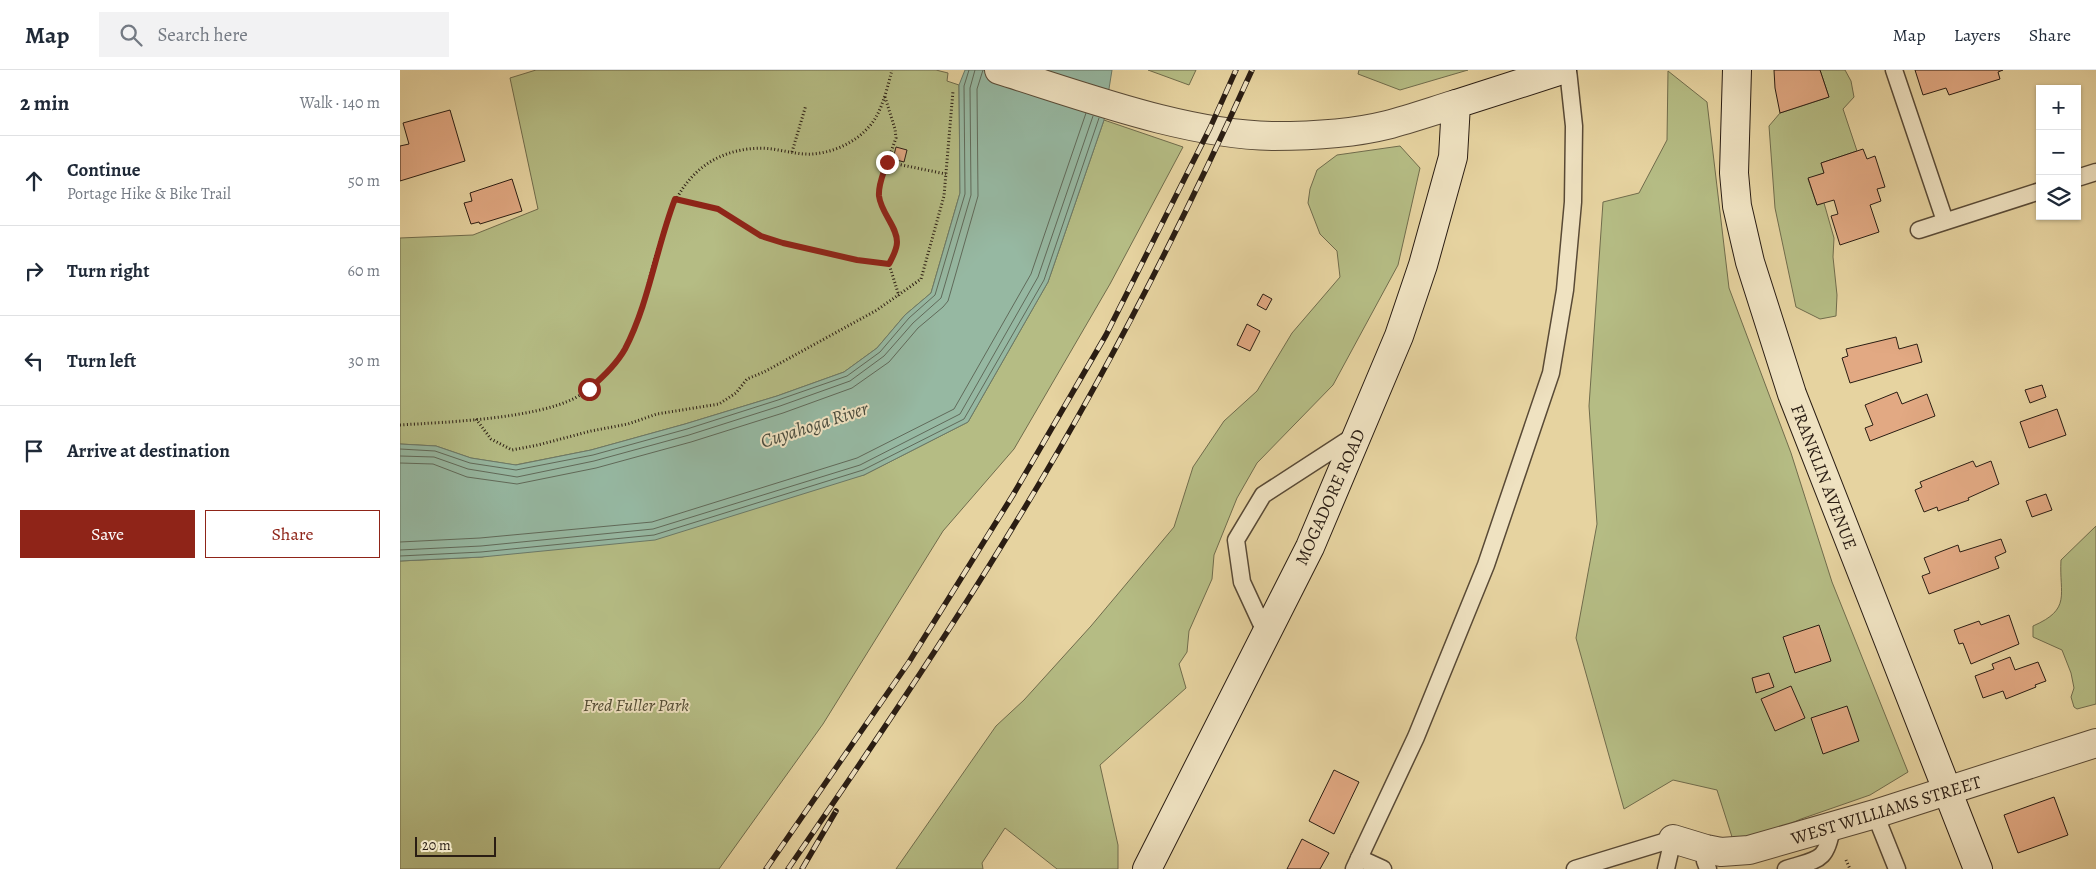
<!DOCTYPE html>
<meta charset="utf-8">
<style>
:root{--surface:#fff;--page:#f2f2f3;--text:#1f2937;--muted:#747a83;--line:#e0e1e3;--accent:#8f2418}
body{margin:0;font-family:Alegreya,serif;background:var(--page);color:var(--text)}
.controls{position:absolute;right:15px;top:15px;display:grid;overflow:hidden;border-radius:0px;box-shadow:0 1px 4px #0004}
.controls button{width:45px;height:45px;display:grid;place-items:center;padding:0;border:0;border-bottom:1px solid var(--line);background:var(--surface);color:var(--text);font:25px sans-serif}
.scale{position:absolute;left:15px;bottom:12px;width:81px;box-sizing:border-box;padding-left:5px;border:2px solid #2a1d13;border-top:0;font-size:14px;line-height:18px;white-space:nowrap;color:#2a1d13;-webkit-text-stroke:4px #efe2c1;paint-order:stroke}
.stop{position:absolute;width:15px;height:15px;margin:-11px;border:4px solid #8f2418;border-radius:50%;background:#fff}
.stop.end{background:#8f2418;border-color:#fff;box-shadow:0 1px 5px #0008}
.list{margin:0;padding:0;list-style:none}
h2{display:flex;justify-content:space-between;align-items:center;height:65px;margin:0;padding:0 20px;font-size:21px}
h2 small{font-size:16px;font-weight:400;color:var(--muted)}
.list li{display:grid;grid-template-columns:32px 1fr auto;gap:15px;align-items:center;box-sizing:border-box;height:90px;padding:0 20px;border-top:1px solid var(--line)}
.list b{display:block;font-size:19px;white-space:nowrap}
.list p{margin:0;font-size:16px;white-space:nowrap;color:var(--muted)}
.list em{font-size:16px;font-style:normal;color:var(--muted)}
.actions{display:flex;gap:10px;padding:15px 20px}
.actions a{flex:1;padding:11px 0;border:1px solid var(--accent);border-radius:0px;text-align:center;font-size:18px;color:var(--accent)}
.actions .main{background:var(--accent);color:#fff}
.icon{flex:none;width:28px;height:28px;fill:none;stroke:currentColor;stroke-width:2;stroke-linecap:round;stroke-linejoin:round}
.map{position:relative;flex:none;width:1696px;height:799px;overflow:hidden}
header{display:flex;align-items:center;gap:30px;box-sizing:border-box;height:70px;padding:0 25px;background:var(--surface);border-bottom:1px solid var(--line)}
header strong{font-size:24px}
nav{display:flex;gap:28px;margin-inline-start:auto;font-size:18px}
.search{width:350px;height:45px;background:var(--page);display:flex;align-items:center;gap:12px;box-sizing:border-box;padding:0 18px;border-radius:0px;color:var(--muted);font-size:19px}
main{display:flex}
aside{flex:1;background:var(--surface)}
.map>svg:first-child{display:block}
.green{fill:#b5bc84;stroke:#706c4c}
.water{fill:#96b8a2;stroke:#6b7a69}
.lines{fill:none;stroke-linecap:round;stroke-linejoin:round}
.shore{stroke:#606a5a;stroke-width:1}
.building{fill:#e2a983;stroke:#2a1d13}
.lane-casing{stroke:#594a36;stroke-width:19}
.street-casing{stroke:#594a36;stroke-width:30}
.secondary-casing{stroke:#2a1d13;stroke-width:30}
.path{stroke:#2a1d13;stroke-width:3;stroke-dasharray:1 2.5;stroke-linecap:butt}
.lane{stroke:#efe2c1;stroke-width:16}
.street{stroke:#efe2c1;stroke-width:28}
.secondary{stroke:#efe2c1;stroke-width:28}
.rail-casing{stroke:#2a1d13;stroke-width:5.5}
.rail{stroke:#efe2c1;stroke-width:4;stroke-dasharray:11;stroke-linecap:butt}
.route{stroke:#8f2418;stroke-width:6}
.labels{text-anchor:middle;stroke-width:4;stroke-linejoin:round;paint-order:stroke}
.street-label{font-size:18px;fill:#2a1d13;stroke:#efe2c1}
.park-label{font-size:18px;font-style:italic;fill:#544d35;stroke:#efe2c1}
.water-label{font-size:19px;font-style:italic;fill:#4a4c3e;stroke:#efe2c1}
</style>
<header>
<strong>Map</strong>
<div class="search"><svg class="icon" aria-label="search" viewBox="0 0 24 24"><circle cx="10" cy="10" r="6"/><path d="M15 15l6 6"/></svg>Search here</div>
<nav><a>Map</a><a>Layers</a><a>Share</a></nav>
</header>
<main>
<aside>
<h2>2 min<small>Walk · 140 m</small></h2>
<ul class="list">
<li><svg class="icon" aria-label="ahead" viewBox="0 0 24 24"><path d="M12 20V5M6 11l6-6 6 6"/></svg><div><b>Continue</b><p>Portage Hike &amp; Bike Trail</p></div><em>50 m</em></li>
<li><svg class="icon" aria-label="right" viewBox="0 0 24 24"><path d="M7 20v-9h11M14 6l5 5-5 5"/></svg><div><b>Turn right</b></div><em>60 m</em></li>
<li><svg class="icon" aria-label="left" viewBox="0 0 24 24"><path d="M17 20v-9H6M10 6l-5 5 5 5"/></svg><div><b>Turn left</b></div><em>30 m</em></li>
<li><svg class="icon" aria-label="arrive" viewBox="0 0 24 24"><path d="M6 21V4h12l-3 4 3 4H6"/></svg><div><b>Arrive at destination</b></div></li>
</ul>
<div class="actions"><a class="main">Save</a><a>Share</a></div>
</aside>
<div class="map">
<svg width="1696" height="799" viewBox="0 0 1696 799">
<rect width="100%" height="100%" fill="#e6d3a0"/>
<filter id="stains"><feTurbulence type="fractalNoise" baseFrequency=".004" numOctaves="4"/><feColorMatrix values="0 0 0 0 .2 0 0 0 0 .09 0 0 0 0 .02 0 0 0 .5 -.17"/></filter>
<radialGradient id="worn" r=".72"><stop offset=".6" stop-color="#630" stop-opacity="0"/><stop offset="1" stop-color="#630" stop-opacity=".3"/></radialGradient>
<g class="green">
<path d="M136 0H536L548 3 547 11 559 15 560 123 531 223 505 245 477 278 444 302 377 326 285 354 191 380 115 395 71 388 36 376 0 374V168L73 165 138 139 110 8Z"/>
<path d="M748 0H796L789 15Z"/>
<path d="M959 0H1068L1000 20 958 4Z"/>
<path d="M1420 0H1445L1451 11 1454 27 1443 39 1457 81 1421 93 1424 103 1408 109 1417 135 1424 133 1434 168 1433 187 1437 225 1436 246 1420 249 1396 237 1375 138 1369 56 1380 43 1429 27Z"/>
<path d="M1268 1 1307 32 1329 218 1391 383 1432 512 1508 702 1470 725 1401 749 1369 763 1333 770 1317 720 1273 710 1224 739 1176 568 1197 454 1189 336 1203 132 1239 123 1267 70Z"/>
<path d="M704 50 783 77 710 214 614 379 543 461 423 654 319 799H0V491L82 487 464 405 568 352 648 212Z"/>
<path d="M1000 76 1020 98 998 195 933 315 857 393 837 428 814 485 812 509 789 561 787 582 779 594 786 618 700 695 718 775V799H657L605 758 582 793 583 799H496L596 656 624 630 691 556 774 457 793 397 824 351 857 321 892 263 940 207 937 181 920 164 908 133 910 119 917 100 937 85Z"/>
<path d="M1696 456V634L1677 639 1674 637 1671 627 1674 618 1671 603 1662 580 1633 567V556C1672 539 1659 525 1661 490Z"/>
</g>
<path class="water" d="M565 0H712L704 50 648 212 568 352 464 405 255 470 82 487 0 491V374L36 376 71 388 116 395 191 380 285 354 377 326 444 302 477 278 505 245 531 223 560 123 559 15Z"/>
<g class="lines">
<g class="shore">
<path d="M0 379 35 381 70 393 116 400 193 385 287 359 378 330 447 306 480 282 509 248 535 225 565 124 564 16 569 0"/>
<path d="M0 386 34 387 68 399 117 407 194 391 289 365 380 336 450 311 484 286 513 253 541 228 571 125 570 18 575 0"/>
<path d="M0 393 33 394 67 407 117 414 196 398 291 372 383 343 452 318 489 292 518 258 543 237 548 231 578 126 577 19 583 0"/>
<path d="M0 472 80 468 252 452 457 388 554 339 631 204 686 43"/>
<path d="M0 480 81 476 253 459 460 395 560 344 638 207 693 46"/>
<path d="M0 486 81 482 254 465 463 400 564 349 644 210 699 48"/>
</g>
</g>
<g class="building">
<path d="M1374 0H1420L1429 27 1380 43 1375 18Z"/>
<path d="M1515 0H1603L1598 2 1600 9 1549 25 1546 18 1523 25Z"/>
<path d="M50 40 65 91 0 111V76L9 74 3 53Z"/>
<path d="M496 77 507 80 504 92 493 89Z"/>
<path d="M1463 79 1467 89 1475 86 1485 117 1477 119 1481 131 1470 135 1479 162 1440 175 1431 146 1438 144 1434 130 1417 135 1408 108 1424 103 1421 93Z"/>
<path d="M112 109 122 141 80 154 79 152 71 154 64 133 72 131 70 123Z"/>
<path d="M863 224 872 229 866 240 857 235Z"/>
<path d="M847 254 860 261 850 281 837 275Z"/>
<path d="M1496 267 1499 279 1517 274 1522 292 1450 313 1442 288 1448 286 1446 279Z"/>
<path d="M1642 315 1646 327 1630 333 1625 320Z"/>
<path d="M1497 322 1502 334 1527 324 1535 346 1470 371 1465 358 1473 355 1465 335Z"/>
<path d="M1657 339 1666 365 1629 378 1620 352Z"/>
<path d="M1573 391 1576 397 1591 391 1599 414 1568 428 1569 430 1538 441 1537 437 1524 442 1515 420 1522 417 1520 412Z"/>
<path d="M1646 424 1652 440 1632 447 1626 431Z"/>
<path d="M1601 469 1606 482 1595 487 1599 498 1529 524 1522 506 1530 503 1524 488 1558 475 1560 482Z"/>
<path d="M1609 545 1619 574 1571 594 1563 573 1559 574 1554 560 1579 551 1581 555Z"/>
<path d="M1419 555 1431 591 1395 603 1383 567Z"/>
<path d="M1610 587 1615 600 1638 592 1646 611 1635 615 1636 617 1606 629 1603 621 1583 628 1575 606 1594 599 1592 594Z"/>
<path d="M1369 603 1374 617 1356 623 1352 608Z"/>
<path d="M1391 616 1405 648 1375 661 1361 629Z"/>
<path d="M1447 636 1459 671 1423 684 1411 648Z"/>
<path d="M934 700 959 712 934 764 909 751Z"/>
<path d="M1654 727 1668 765 1618 783 1604 745Z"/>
<path d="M902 769 929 783 920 799H887Z"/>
</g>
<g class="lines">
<defs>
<g id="lane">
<path d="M1494 0 1545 151"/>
<path d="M1677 108 1696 102"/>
<path d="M1519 160 1640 121"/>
<path d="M866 564 842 512 836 470 863 425 954 366"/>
<path d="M1475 744 1497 799"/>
<path d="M1306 779 1305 791 1308 799"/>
<path d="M959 788 983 799"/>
<path d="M954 799 1016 667 1086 495 1151 303 1165 220 1173 132 1174 56 1168 0"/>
<path d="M1175 799 1273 769"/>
<path d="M1266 799 1273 769"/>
<path d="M1386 799C1417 789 1427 793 1432 756"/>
</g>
<g id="street">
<path d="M599 0C683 26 786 65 874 66 911 66 951 64 987 55 1010 49 1033 41 1056 34"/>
<path d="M1273 769 1306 779 1321 782 1349 780 1475 744 1696 673"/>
</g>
<g id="secondary">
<path d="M1337 0 1334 103 1337 136 1350 192 1392 324 1578 799"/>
<path d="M747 799 910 477 999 266 1023 195 1053 87 1056 34 1162 0"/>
</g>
</defs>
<use href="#lane" class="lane-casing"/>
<use href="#street" class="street-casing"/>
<use href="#secondary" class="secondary-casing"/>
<g class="path">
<path d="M485 27 495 59 496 68 479 115V125L481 137 496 165 497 175 489 194 499 226"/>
<path d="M392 82 406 35"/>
<path d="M487 92 546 104"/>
<path d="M275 129 318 139 361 166 383 173 457 190 489 194"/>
<path d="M76 349 91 369 112 380 138 375 191 361 228 354 257 344 319 334 336 323 347 309 364 302 477 240 521 209 544 126 553 21"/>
<path d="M0 355C47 352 134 349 175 328 195 317 212 300 224 281 239 255 248 213 256 184 266 151 275 118 304 96 323 82 349 76 372 79 386 81 400 85 413 84 438 82 464 68 476 47 484 33 488 15 492 0"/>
<path d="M1446 790 1450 799"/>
</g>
<use href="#lane" class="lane"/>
<use href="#street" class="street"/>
<use href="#secondary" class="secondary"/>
<defs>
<g id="rail">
<path d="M366 799 509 592 613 425 706 265 810 58 836 0"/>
<path d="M388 799C465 687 542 574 613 457 703 311 781 157 852 0"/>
<path d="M402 799 436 741"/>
</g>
</defs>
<use href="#rail" class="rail-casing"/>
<use href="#rail" class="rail"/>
</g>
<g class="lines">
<path class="route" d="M189 319C202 308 216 295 225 279 249 233 256 178 275 129L318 139 361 166 383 173 457 190 489 194C492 188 497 180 497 172 497 156 481 143 479 126 478 114 484 103 487 92"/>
</g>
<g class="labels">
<g class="street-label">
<text transform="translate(1424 407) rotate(69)" y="6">FRANKLIN AVENUE</text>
<text transform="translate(930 427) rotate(-66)" y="6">MOGADORE ROAD</text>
<text transform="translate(1486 740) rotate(-17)" y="6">WEST WILLIAMS STREET</text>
</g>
<g class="park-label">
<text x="236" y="641">Fred Fuller Park</text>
</g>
<g class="water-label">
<text transform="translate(414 354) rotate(-18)" y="7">Cuyahoga River</text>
</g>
</g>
<rect width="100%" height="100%" filter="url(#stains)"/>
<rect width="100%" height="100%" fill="url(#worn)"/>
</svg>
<div class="controls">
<button>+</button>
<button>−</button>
<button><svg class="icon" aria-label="layers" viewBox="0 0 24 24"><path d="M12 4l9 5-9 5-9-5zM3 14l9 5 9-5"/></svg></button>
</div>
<div class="scale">20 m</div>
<div class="stop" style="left:189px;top:319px"></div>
<div class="stop end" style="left:487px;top:92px"></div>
</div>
</main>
